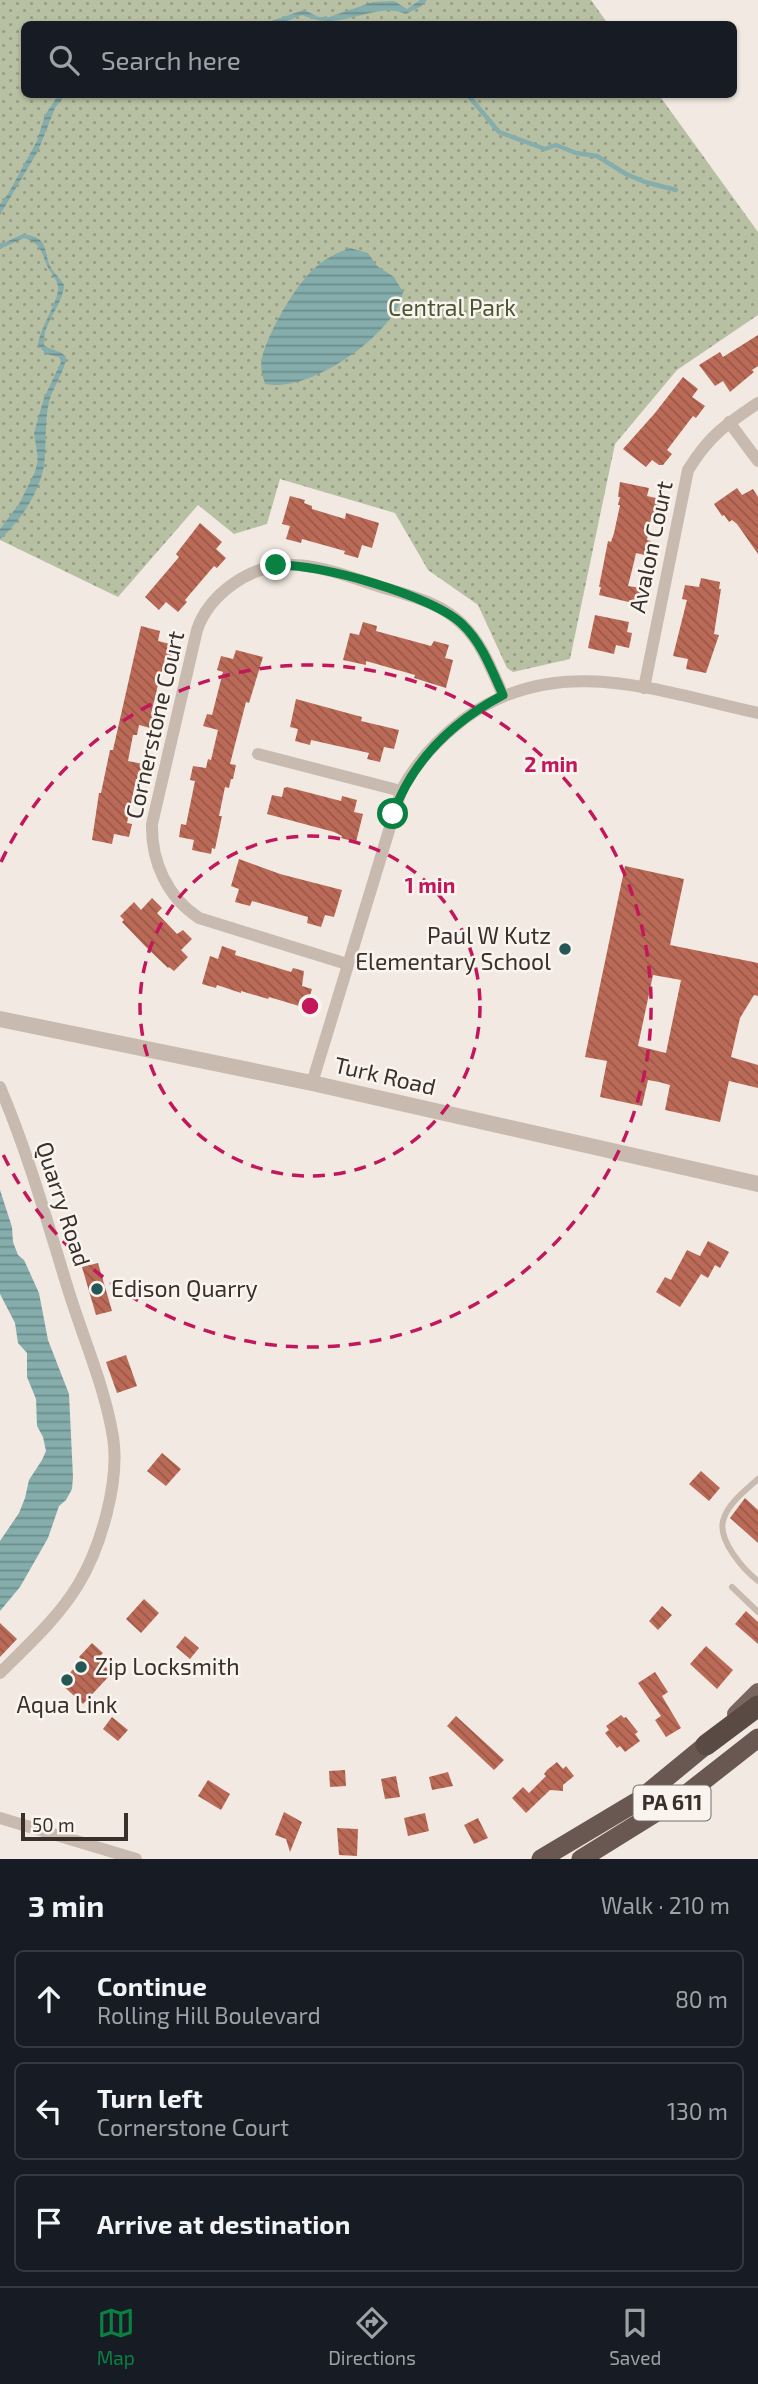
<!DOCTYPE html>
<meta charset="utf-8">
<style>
:root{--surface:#171b24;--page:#20242c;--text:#f1f3f6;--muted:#9ea1a6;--line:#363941;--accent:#0b8043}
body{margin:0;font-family:"Exo 2",sans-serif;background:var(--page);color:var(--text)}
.scale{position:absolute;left:21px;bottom:18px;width:107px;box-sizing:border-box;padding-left:7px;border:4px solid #39302c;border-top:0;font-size:19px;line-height:24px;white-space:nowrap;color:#39302c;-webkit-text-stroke:5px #faf4ef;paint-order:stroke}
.stop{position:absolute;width:21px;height:21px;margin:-16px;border:5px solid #0b8043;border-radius:50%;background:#fff}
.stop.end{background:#0b8043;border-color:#fff;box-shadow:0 2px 7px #0008}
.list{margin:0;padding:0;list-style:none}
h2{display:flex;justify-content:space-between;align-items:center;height:91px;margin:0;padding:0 28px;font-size:30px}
h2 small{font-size:23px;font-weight:400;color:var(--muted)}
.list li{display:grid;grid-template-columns:46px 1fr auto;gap:21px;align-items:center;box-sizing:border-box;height:98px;margin:0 14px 14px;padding:0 14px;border:2px solid var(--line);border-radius:10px}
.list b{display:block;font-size:26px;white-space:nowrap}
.list p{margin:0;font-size:23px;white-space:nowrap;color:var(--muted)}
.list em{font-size:23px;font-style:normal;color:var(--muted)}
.icon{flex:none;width:38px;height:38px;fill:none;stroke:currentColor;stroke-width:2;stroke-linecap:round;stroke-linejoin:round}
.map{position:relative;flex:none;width:758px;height:1859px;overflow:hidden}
.search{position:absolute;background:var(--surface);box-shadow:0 2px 5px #0004;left:21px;right:21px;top:21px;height:77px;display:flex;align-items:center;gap:18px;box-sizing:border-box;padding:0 24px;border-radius:10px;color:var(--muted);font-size:26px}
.sheet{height:427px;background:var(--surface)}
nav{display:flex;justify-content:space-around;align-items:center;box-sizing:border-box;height:98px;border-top:2px solid var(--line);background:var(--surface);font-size:19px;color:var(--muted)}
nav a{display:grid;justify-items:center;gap:4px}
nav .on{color:var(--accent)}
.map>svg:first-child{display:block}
.grass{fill:url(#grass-dots)}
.water{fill:url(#water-rules)}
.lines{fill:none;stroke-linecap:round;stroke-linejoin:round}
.stream{stroke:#84adac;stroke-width:4.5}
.building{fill:url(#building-back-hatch);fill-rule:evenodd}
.service{stroke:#c9baaf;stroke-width:6}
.minor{stroke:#c9baaf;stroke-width:12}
.tertiary{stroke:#c9baaf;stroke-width:16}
.primary{stroke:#79665f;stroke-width:18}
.trunk{stroke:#695852;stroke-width:19}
.motorway{stroke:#594a44;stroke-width:21}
.route{stroke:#0b8043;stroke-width:9}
.ring{fill:none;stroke:#c2185b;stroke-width:3.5;stroke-dasharray:12 9}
.poi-dot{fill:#255757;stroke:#faf4ef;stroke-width:2.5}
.labels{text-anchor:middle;stroke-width:5;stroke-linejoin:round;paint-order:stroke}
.shield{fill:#faf4ef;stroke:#736b66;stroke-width:2}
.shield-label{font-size:21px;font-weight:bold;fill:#39302c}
.park-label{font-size:23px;fill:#4a5532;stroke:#faf4ef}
.street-label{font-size:23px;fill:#39302c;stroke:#faf4ef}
.poi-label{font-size:23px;fill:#39302c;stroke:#faf4ef;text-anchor:start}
.centre{fill:#c2185b;stroke:#faf4ef;stroke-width:3.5}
.ring-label{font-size:21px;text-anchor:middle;font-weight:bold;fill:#c2185b;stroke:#faf4ef;stroke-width:5;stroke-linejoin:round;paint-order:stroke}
</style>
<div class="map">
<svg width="758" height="1859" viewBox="0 0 758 1859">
<defs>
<pattern id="grass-dots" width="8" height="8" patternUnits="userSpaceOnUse" patternTransform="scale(1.75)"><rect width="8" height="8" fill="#b8c0a3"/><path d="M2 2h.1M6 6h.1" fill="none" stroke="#979c85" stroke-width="1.8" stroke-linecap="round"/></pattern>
<pattern id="water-rules" width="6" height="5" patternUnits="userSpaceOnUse" patternTransform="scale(1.75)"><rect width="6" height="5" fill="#84adac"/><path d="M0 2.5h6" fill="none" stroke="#6d8d8c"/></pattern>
<pattern id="building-back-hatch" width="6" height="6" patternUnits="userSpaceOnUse" patternTransform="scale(1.75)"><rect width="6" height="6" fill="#bb6a57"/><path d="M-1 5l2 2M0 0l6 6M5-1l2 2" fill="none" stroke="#995848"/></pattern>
</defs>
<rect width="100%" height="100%" fill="#f2eae2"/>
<path class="grass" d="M0 0H591L608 24H24V94L659 95 758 232V315L677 370 615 444 570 659 513 672 507 668 478 605 428 570 395 513 280 479 267 524 234 534 198 505 118 597 0 540Z"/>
<g class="water">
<path d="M420 0H427L420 7 406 14C373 0 342 34 302 15L280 24H222L237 22 262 24 304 10 319 17H329L373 2 394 1 407 9Z"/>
<path d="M59 94 65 95 55 108 38 151 0 215V204L8 194 37 141 45 115Z"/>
<path d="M23 234C53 238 41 254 53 271 57 276 61 279 64 285 63 306 42 323 44 345 52 351 61 350 66 357 65 372 53 386 49 402 44 423 47 445 44 466 39 493 20 522 0 539V529L19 504 35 472 38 459 34 433 44 398 61 362 59 357 46 354 38 345C40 327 60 300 58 286 56 277 48 270 45 261 41 248 37 242 24 238L0 249V243H4Z"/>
<path d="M350 248 368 253 377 266 394 277 403 292C395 335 308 394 265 384 262 375 260 367 262 358 268 332 297 282 317 266 327 257 338 253 350 248Z"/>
<path d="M0 1190 12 1227 13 1242 18 1255 24 1260 39 1293 48 1340 69 1394 73 1477 72 1489 66 1500 59 1506 48 1538 20 1587 0 1611V1541L19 1513 25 1498 29 1480 42 1460 46 1451 43 1437 37 1426 36 1399 27 1377V1353L18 1343 15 1323 0 1294Z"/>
</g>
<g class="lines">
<path class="stream" d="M467 94 499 132 545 149 556 145 576 153 597 156 626 174 645 182 676 190"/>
</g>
<g class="building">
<path d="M758 335V366L752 370 754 372 730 392 723 381 715 386 699 365 720 352 723 357Z"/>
<path d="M683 377 698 389 692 397 705 406 696 418 693 416 667 450 672 454 663 465H659L652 460 646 467 623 449 655 413Z"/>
<path d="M620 482 649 488 647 496 660 499 657 514 652 513 647 540 651 541 648 556 636 553 634 562 628 586 641 588 637 604 599 595 601 587H599L608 541 611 542 614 533 620 505H618L620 497H618Z"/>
<path d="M737 488 742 495 753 489 758 497V554L737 524 732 520 729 522 724 515 722 516 714 504Z"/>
<path d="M290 496 305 500 304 503 312 506V509L345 519 346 513 379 523 372 548 362 545 358 558 344 554 345 551 302 539 301 543 286 539 290 526 282 524Z"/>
<path d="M200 523 222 542 216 549 226 558 217 568 214 566 185 600 187 602 178 612 166 602 159 610 145 597 179 557 176 554Z"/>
<path d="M701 578 720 582 719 589H721L714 634 719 635 706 673 686 669 688 659 673 656 687 600 682 599 685 585 699 587Z"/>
<path d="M595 615 629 622 627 632 632 633 629 648 616 645 614 654 588 648Z"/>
<path d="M363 622 377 626 376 631 431 646 434 641 449 645 445 658 453 660 446 688 414 678 415 675 366 661V665L343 660 350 633 359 635Z"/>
<path d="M141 626 160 631 158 641 174 645 171 657 166 656 158 685 151 714 157 716 154 729 139 725 137 735H133L128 761 143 764 140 780 136 779 127 823 132 824 129 837 114 834 112 844 92 840 99 793H101L110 750H113Z"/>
<path d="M236 650 263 657 249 703 246 702 230 764 236 765 233 779H231L229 788 225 787 219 816H222L215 849 212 848 211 854 192 850 194 840 179 837 181 824 186 825 195 781 190 780 193 766 206 768 208 759 211 760 218 730 203 726 207 714 212 715 223 672 217 670 221 656 233 659Z"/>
<path d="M296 699 362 717 361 721 399 730 394 749 384 747 380 762 367 759 369 753 311 740 310 745 295 741 298 729 290 727Z"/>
<path d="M287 787 341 801 342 796 357 800 354 812 363 814 356 842 341 838 342 836 334 832 267 814 272 795 282 797 284 788Z"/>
<path d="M239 859 280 874 342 890 334 917 325 915 321 927 307 923 308 917 252 901 250 906 235 902 239 889 231 886Z"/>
<path d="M625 866 684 879 670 945 758 963V996L754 995 740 1018 731 1057 758 1065V1088L729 1081 720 1122 665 1110 670 1085 659 1082 648 1080 642 1106 600 1097 607 1061 585 1057ZM653 975 681 980 666 1053 638 1046Z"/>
<path d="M152 898 162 908 157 913 177 934 183 930 192 939 181 950 188 957 174 971 169 967 168 968 145 946 122 922 124 920 120 916 134 902 141 910Z"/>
<path d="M222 946 236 951 235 955 291 972 293 968 304 971 302 986 312 989 306 1008 269 997 268 999 241 991V993L217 985 216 988 202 984 210 956 218 959Z"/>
<path d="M708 1241 729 1252 720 1268 715 1265 708 1278 701 1274 680 1307 656 1292 665 1277 671 1280 687 1250 700 1256Z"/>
<path d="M98 1263 112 1311 96 1315 82 1267Z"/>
<path d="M126 1355 137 1386 117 1393 106 1362Z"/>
<path d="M162 1453 181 1469 166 1486 147 1471Z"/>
<path d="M701 1471 720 1488 709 1501 689 1484Z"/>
<path d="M745 1498 758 1510V1543L730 1518Z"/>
<path d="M144 1599 159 1613 141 1633 126 1619Z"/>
<path d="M662 1606 672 1615 658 1630 649 1621Z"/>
<path d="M746 1611 758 1622V1644L735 1624Z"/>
<path d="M0 1623 17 1639 0 1657Z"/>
<path d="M185 1636 199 1648 190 1659 176 1647Z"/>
<path d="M92 1643 103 1653 97 1659 112 1673 83 1704 60 1683 82 1660 79 1657Z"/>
<path d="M706 1646 733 1670 717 1689 690 1664Z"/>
<path d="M655 1672 668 1692 662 1696 681 1728 666 1737 655 1720 661 1716 638 1683Z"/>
<path d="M621 1715 624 1718 626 1717 638 1732 635 1734 640 1741 625 1752 620 1746 617 1748 605 1733 609 1730 606 1726Z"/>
<path d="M456 1716 504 1760 494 1770 447 1726Z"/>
<path d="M112 1717 128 1730 118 1741 103 1729Z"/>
<path d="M557 1762 563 1769 566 1766 574 1776 563 1785V1791L550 1790 526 1813 512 1798 523 1787 529 1793 546 1776 544 1774 547 1770Z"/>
<path d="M345 1770 346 1786 330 1787 329 1771Z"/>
<path d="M448 1772 453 1786 432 1790 429 1777Z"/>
<path d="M396 1776 400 1797 385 1799 381 1779Z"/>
<path d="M208 1780 230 1794 221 1810 198 1796Z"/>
<path d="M284 1812 302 1822 290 1852 286 1839 275 1835Z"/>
<path d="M425 1813 429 1831 408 1836 404 1818Z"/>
<path d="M478 1818 488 1838 474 1844 464 1825Z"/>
<path d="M337 1828 358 1829 357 1856 339 1855Z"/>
</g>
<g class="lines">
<g class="service">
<path d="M758 1479C746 1490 727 1504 723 1521 718 1541 744 1570 758 1581"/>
<path d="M732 1587 758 1612"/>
</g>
<g class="minor">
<path d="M729 422 758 461"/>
<path d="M644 688 688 470C709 436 725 425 758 403"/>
<path d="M258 754 401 791"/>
<path d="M347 964 199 918C167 897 151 861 152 824L197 630C203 612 216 596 233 584 282 549 329 570 381 587 410 596 441 602 463 625 482 643 492 671 503 695"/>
<path d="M312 1083 401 791C416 762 438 739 464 719 556 651 658 691 758 713"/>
<path d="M0 1087C28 1153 47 1221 68 1289 83 1338 105 1387 113 1437 120 1481 101 1547 78 1585 58 1618 27 1646 0 1673"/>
<path d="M0 1818 136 1859"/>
</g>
<path class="tertiary" d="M0 1019 312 1083 758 1184"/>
<path class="primary" d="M736 1714 758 1692"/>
<g class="trunk">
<path d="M541 1859 638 1801 706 1745"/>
<path d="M581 1859 689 1792 758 1738"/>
</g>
<path class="motorway" d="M706 1745 758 1706"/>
</g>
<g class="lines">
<path class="route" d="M276 565C317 563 435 596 463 625 482 643 492 671 503 695 452 722 413 759 393 814"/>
</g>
<g class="ring">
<circle cx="310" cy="1006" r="170"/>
<path d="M1 862A341 341 0 1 1 1 1150"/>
</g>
<g class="poi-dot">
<circle cx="565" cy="949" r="7"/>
<circle cx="97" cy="1289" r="7"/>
<circle cx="81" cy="1667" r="7"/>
<circle cx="67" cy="1680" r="7"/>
</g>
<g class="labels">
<rect class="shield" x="633.5" y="1785.5" width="77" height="35" rx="5"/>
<g class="shield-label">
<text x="672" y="1810">PA 611</text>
</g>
<g class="park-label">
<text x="452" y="316">Central Park</text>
</g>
<g class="street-label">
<text transform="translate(651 547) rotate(-78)" y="8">Avalon Court</text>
<text transform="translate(155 725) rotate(-77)" y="8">Cornerstone Court</text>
<text transform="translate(385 1076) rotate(13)" y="8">Turk Road</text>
<text transform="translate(63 1204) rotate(72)" y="8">Quarry Road</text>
</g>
<g class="poi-label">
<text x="551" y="944" text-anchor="end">Paul W Kutz<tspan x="551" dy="26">Elementary School</tspan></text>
<text x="111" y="1297">Edison Quarry</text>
<text x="95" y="1675">Zip Locksmith</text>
<text x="67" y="1713" text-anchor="middle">Aqua Link</text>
</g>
</g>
<circle cx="310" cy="1006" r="10" class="centre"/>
<g class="ring-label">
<text x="551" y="772">2 min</text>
<text x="430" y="893">1 min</text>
</g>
</svg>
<div class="scale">50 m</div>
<div class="stop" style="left:393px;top:814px"></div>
<div class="stop end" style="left:276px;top:565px"></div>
<div class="search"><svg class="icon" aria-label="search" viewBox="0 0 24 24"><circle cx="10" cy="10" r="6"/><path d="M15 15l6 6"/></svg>Search here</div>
</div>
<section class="sheet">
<h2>3 min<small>Walk · 210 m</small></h2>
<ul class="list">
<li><svg class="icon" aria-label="ahead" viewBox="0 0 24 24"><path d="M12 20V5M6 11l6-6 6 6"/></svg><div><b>Continue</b><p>Rolling Hill Boulevard</p></div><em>80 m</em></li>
<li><svg class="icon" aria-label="left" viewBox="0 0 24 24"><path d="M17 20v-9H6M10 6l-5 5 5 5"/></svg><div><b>Turn left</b><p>Cornerstone Court</p></div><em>130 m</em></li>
<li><svg class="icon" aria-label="arrive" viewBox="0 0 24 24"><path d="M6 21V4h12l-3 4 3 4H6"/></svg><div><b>Arrive at destination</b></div></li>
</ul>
</section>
<nav>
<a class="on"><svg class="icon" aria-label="map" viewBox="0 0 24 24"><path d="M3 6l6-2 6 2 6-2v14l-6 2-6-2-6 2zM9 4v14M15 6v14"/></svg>Map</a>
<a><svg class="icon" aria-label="directions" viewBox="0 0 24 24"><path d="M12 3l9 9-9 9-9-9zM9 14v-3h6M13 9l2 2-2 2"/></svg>Directions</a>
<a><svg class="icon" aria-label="saved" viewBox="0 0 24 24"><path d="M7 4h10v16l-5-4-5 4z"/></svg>Saved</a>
</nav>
